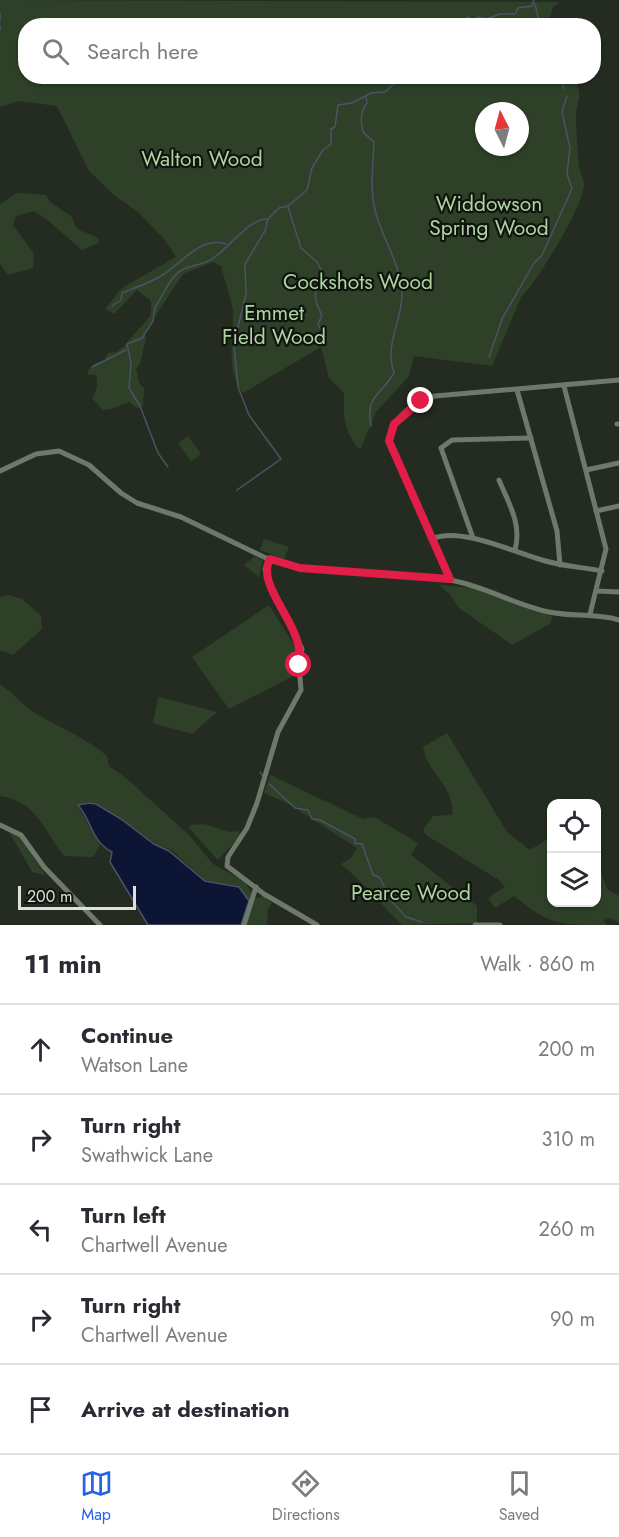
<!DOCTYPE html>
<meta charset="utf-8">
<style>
:root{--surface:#fff;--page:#f2f2f3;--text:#2b2b33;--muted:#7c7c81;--line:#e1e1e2;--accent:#2563eb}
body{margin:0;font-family:Jost,sans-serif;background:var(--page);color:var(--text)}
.controls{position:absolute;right:18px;bottom:18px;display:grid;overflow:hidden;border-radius:12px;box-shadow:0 2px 4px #0004}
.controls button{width:54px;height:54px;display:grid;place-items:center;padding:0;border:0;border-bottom:2px solid var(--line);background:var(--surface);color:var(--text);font:30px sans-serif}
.compass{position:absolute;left:475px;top:102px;width:54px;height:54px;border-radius:50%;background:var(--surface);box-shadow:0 2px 4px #0004;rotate:354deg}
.scale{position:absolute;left:18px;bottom:15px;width:118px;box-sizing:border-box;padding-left:6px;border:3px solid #dce1da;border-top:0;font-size:16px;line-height:21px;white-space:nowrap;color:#dce1da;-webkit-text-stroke:4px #10130f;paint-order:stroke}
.stop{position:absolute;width:18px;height:18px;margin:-14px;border:4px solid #e11d48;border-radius:50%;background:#fff}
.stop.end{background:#e11d48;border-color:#fff;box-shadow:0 2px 6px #0008}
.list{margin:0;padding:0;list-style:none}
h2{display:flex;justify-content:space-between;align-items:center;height:78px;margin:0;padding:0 24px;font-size:26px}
h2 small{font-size:20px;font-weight:400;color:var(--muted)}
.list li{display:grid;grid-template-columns:39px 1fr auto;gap:18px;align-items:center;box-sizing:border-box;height:90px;padding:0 24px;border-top:2px solid var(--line)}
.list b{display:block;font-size:22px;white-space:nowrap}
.list p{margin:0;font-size:20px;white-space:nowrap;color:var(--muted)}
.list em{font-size:20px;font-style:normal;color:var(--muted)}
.icon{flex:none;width:33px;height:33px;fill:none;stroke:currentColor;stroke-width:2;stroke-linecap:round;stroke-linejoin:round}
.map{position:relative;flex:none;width:619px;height:925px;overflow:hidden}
.search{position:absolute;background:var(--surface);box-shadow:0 2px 4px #0004;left:18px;right:18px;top:18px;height:66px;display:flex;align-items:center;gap:15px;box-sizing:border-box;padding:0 21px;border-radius:24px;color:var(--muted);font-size:22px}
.sheet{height:528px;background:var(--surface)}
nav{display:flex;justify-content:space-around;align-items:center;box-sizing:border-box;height:84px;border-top:2px solid var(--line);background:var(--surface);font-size:16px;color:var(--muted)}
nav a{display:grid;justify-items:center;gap:3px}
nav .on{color:var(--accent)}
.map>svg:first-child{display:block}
.green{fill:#2e4128;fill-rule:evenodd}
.water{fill:#0c1634;stroke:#4a5366;stroke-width:1.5}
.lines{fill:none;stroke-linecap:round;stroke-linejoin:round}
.stream{stroke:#4a5366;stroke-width:1.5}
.minor{stroke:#6e786b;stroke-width:5}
.route{stroke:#e11d48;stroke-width:8}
.labels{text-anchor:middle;stroke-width:4.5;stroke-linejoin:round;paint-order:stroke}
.park-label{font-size:21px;fill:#aad69d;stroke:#10130f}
</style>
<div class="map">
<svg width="619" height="925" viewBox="0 0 619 925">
<rect width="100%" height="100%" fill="#242c21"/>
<g class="green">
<path d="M0 0 560 2 553 7 547 26H26V76L574 77C585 98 575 100 576 121 577 136 577 152 579 167 580 173 584 179 584 185 584 205 536 284 521 297L492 366 414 356 409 376 376 412 360 450C344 432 343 417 344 393L329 378 321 347 243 393C225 370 234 339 233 311 232 301 224 278 221 266L213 262 183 274 144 333 146 338 140 364 136 369 139 383 144 388 143 407 137 408 129 402 111 409 103 410 92 398C96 392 99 382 96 375L87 374C91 364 94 363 104 361L108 353 117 352 123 347 151 315V301L137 290 114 314 105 309 122 288 176 257 165 240 138 212 115 196 89 171 57 106 19 101 0 107ZM484 111H520V147H484Z"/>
<path d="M17 193 46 195 50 202 71 216 77 229 98 238 99 243 82 250C66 237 51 221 34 211L16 216 13 225 34 254 33 268 8 275 0 264V204Z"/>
<path d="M188 436 201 454 191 461 178 443Z"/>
<path d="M264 539 289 547 284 559 260 550Z"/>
<path d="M255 556 263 561 259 577 244 565Z"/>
<path d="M439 585 473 588 552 616 551 623 512 645 458 607 450 594Z"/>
<path d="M9 595 22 599 41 616 42 629 13 655 0 650V597Z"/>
<path d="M269 605 298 651 297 674 229 709 192 657Z"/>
<path d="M0 685C13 692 21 704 33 712 58 727 85 737 107 756L109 766 126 778 189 835 213 864 244 881 252 893 249 901 239 886 205 880 172 850 158 845 96 803 88 802 77 805 100 845 93 857 64 856C44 831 37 801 0 796Z"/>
<path d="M158 697 217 712 192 734 153 723Z"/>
<path d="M447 733 507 832 530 850 551 837 552 903H596L597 864 608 890 619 896V923L610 918 604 920 606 925C558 925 550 925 514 896L495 908 488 898 505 887 499 880 426 835 423 830 433 816 452 815C456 787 427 773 423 747Z"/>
<path d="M270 775 363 819 374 817 418 843 411 855 477 906V923L402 925C381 904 363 882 341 864L352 857 357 848 289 804 264 793Z"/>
<path d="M204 824 229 832 237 831 241 835 218 860 189 828 191 825Z"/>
<path d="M8 830 18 834 45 875 32 872Z"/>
<path d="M263 896 272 903 268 909 267 925H246L255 899Z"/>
</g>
<path class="water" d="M89 803 96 804 121 819 154 844 169 851 205 881 239 887 249 901 241 925H148L110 862 112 852C91 841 92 821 78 805Z"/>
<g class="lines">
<g class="stream">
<path d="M535 4 540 26"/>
<path d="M0 13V21"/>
<path d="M0 26V30"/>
<path d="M458 26 468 17 474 21 478 17 486 19 500 14H515L518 8 532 6 534 0"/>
<path d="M561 76 564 89"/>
<path d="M366 97 367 103C361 111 360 121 363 131 364 135 371 138 374 142 373 167 369 193 377 217 385 243 401 266 402 294 402 322 384 344 394 373 381 395 365 396 371 426"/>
<path d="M288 207 301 248 317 262 323 273C313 289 313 300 322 315L318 324 325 337"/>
<path d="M112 306 121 300 122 293C134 288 150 283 161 276 182 264 199 236 226 244"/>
<path d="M489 357 502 319 534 263 542 255 572 189 567 174 570 148 562 112 567 96"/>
<path d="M92 367 126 350"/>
<path d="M168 467 158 453 140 406 129 388 131 363 127 344 142 338 153 321 155 307C163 297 169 277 182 270 191 265 203 265 212 259 228 249 249 218 268 219"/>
<path d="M237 490 281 459 249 415 238 387 234 344 246 294 245 264 265 231 268 219 279 208 288 206 307 190 312 168 323 150 331 144V129L335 127 338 105 352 103 371 93 385 92 402 76"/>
<path d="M260 772 263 776"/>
<path d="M269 784 295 808 308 810 312 819 320 820 355 839V843L362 844 373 875 379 877 385 888 384 893 406 917 422 922"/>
</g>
<g class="minor">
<path d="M564 386 606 549 590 614"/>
<path d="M517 390 557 531 560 565"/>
<path d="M617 424H619"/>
<path d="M586 470 619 463"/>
<path d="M0 471 36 454 59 451 89 465 121 493 137 503 181 517 266 558 300 568 450 580C485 586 515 605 549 612 572 617 596 613 619 620"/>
<path d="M499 480C509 504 522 524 515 550"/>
<path d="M596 511 619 506"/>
<path d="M473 538 441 448 452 440 531 438"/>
<path d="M432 539C460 526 513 552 542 560 561 566 582 567 602 571"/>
<path d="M270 559 265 569 269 584 302 649 299 665 301 690 278 732 257 803 247 828 228 857 227 866 264 894 317 925"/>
<path d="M450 580 392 449C383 423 413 402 435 396L619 380"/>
<path d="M596 591 619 592"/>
<path d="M0 825 21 835 44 867 100 925"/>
<path d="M244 925 256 887"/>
<path d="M475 925H500"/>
</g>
</g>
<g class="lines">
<path class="route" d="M299 665C307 627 254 587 270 559L300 568 450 579 389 441 394 424 421 401"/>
</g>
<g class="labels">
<g class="park-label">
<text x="202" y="166">Walton Wood</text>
<text x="489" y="211">Widdowson<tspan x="489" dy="24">Spring Wood</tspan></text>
<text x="358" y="289">Cockshots Wood</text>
<text x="274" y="320">Emmet<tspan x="274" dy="24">Field Wood</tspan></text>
<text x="411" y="900">Pearce Wood</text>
</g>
</g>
</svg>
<div class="controls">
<button><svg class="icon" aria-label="locate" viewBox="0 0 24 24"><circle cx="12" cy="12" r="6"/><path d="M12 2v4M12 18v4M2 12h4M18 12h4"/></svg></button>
<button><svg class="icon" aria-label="layers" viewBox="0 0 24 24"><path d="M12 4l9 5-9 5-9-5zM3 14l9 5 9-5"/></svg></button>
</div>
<svg class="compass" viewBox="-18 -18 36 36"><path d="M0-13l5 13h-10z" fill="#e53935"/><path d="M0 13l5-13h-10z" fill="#7c7c81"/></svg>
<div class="scale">200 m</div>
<div class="stop" style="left:299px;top:665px"></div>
<div class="stop end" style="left:421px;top:401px"></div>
<div class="search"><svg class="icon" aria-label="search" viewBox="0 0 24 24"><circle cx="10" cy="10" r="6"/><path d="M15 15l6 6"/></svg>Search here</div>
</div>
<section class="sheet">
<h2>11 min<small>Walk · 860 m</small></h2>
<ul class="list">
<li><svg class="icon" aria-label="ahead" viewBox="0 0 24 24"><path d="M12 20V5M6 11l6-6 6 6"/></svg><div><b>Continue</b><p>Watson Lane</p></div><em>200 m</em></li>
<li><svg class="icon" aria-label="right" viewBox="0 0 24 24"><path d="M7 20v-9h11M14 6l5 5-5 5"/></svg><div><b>Turn right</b><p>Swathwick Lane</p></div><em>310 m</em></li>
<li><svg class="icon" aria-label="left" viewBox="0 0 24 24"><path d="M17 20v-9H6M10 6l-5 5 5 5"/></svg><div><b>Turn left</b><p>Chartwell Avenue</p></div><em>260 m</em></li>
<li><svg class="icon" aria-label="right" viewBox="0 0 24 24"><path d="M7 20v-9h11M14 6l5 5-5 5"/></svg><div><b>Turn right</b><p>Chartwell Avenue</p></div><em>90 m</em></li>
<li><svg class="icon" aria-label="arrive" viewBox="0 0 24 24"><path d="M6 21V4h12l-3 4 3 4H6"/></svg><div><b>Arrive at destination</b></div></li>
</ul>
</section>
<nav>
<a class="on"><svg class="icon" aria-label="map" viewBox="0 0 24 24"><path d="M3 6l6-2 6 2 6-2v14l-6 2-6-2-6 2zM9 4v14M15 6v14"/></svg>Map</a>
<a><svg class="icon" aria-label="directions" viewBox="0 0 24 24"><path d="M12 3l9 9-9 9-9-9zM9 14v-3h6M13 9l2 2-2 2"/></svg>Directions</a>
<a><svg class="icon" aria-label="saved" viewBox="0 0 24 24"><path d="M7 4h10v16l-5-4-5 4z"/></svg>Saved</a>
</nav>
